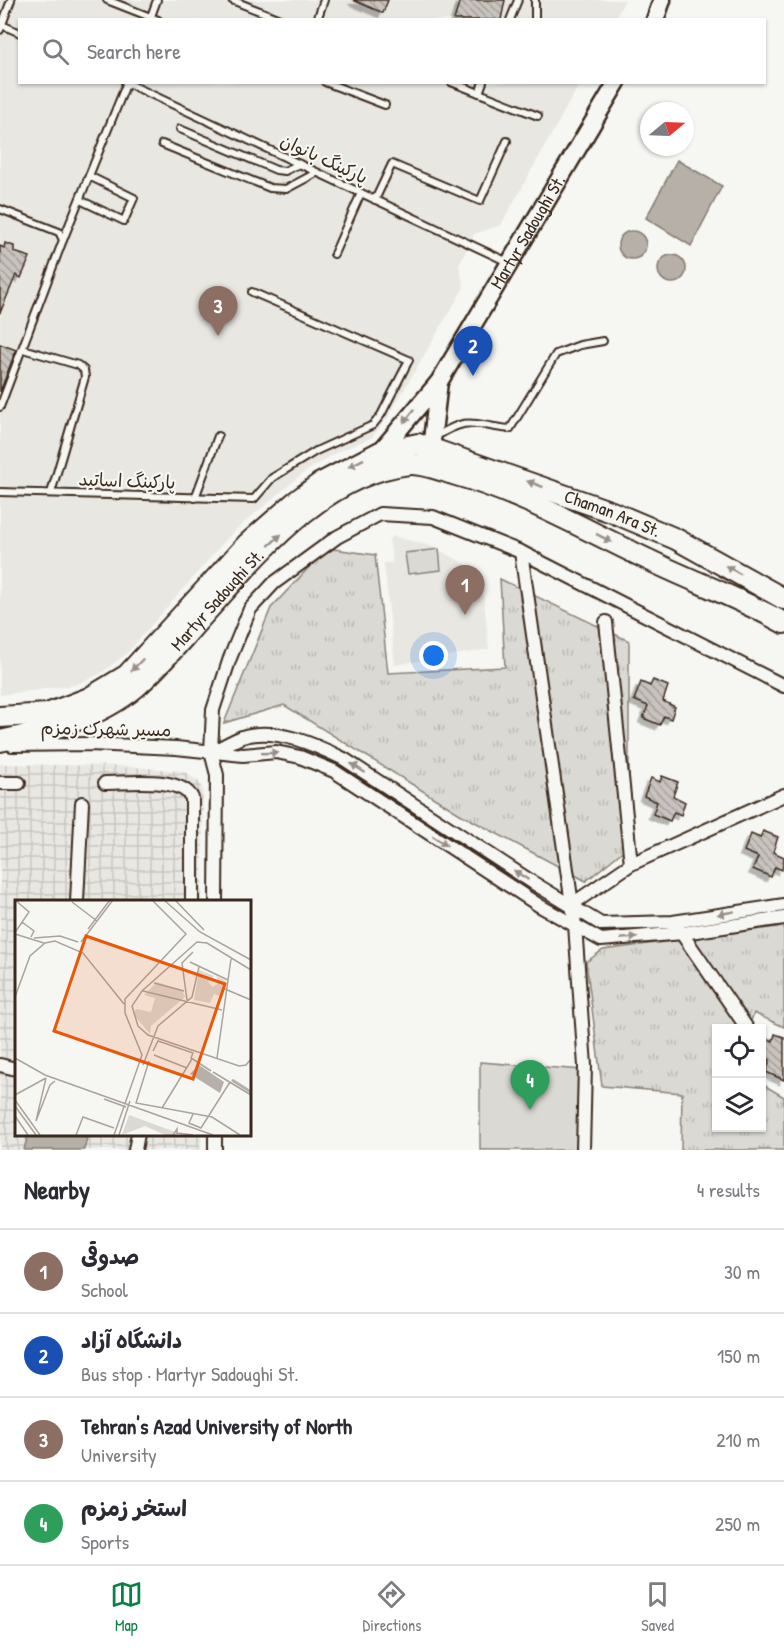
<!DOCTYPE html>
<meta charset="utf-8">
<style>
:root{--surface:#fff;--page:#f2f2f3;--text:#2b2b33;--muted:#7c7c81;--line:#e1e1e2;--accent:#0b8043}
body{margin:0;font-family:"Patrick Hand","Playpen Sans Arabic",sans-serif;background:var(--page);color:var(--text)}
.controls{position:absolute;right:18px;bottom:18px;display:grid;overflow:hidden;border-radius:0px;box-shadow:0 2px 4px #0004}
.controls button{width:54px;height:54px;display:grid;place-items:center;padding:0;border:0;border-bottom:2px solid var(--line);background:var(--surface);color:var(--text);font:30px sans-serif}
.compass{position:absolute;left:640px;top:102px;width:54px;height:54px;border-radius:50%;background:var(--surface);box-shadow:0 2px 4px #0004;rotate:71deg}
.you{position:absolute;left:434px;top:656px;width:21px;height:21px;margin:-15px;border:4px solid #fff;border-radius:50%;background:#1a73e8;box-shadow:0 0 0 9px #1a73e833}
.badge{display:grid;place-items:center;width:39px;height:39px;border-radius:50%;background:var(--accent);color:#fff;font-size:20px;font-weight:700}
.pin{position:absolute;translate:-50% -50px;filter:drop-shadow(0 2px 3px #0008)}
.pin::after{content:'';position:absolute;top:32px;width:21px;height:18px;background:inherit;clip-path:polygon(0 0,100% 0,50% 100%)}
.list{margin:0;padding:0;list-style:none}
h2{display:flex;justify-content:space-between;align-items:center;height:78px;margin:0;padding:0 24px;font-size:26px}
h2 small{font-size:20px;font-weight:400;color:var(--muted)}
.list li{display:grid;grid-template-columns:39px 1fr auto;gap:18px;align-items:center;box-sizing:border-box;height:84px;padding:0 24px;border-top:2px solid var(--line)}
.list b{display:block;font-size:22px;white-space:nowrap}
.list p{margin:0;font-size:20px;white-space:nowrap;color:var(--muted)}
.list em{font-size:20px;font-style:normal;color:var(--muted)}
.icon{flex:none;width:33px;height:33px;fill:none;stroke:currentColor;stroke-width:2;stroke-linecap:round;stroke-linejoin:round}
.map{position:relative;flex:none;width:784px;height:1150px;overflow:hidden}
.search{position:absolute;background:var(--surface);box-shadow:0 2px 4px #0004;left:18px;right:18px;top:18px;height:66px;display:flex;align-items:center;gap:15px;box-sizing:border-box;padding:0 21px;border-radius:0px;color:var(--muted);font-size:22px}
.sheet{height:414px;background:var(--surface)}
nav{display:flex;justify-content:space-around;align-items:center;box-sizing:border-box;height:84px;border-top:2px solid var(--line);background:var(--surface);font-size:16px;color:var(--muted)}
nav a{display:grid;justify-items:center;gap:3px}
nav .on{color:var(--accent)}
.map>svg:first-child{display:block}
.built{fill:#e8e7e2}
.industrial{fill:url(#industrial-grid)}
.grass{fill:url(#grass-tufts);stroke:#8a8278;stroke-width:1.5}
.pitch{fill:#dad9d3;stroke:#8a8278;stroke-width:1.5}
.water{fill:#b6b0a9;stroke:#857a71;stroke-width:1.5}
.building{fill:url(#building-back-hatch);stroke:#3b2a1e;stroke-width:1.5;filter:url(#shadow)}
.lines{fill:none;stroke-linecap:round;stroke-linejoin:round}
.service-casing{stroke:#3b2a1e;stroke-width:10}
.minor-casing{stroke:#3b2a1e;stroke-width:16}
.secondary-casing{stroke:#3b2a1e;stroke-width:21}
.primary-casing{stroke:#3b2a1e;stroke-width:24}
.service{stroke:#f6f6f2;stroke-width:6}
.minor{stroke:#f6f6f2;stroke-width:12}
.secondary{stroke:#f6f6f2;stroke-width:16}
.primary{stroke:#f6f6f2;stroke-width:20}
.oneway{fill:#989088}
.labels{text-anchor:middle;stroke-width:4.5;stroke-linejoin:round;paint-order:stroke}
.street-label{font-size:18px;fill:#3b2a1e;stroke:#f6f6f2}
.inset-river{fill:none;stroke:#b6b0a9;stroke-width:3}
.inset-road{fill:none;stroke:#aba49d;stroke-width:1.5}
.view{fill:#e8590c;fill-opacity:0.15;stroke:#e8590c;stroke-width:3}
.inset-edge{fill:none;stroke:#3b2a1e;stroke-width:3}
</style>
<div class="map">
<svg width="784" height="1150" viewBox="0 0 784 1150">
<defs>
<pattern id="industrial-grid" width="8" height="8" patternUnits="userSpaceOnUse" patternTransform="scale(1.5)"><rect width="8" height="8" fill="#e8e7e2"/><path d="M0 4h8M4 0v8" fill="none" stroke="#c8c6c1"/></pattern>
<pattern id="grass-tufts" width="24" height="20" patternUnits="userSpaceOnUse" patternTransform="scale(1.5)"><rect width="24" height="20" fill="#dad9d3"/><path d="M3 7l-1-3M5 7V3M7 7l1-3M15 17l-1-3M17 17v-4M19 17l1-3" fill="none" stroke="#bcbab5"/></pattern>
<pattern id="building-back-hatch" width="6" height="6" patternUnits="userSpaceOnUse" patternTransform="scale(1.5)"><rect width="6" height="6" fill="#c8c3be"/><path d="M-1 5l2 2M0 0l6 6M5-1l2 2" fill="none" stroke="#a49f9a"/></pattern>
<filter id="shadow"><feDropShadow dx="-4.5" dy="4.5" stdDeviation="0" flood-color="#0004"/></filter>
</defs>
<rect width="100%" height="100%" fill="#f6f6f2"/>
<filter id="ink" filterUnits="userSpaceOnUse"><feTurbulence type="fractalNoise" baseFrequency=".0167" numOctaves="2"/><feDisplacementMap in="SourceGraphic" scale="12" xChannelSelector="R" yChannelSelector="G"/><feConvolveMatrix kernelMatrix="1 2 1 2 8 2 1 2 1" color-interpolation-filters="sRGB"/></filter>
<g filter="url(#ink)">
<g class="built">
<path d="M0 0H625L614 20H20V82L580 83 501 225 474 234 459 265 464 287 388 417 371 438 339 451 302 474 232 533 126 654 100 674 74 685 0 695Z"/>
<path d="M392 536 431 546 481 572 489 649 395 665 384 563H393L389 539H391Z"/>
</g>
<path class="industrial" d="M0 764 120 766 183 771 199 782 203 790 202 901H16V1134H201V1150H0Z"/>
<g class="grass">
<path d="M327 548 375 555 388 673 505 667 500 579 629 641V846L586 881 460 814 284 705 224 723 271 608Z"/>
<path d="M784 926V1027L754 1013 748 1028H716V1128H762V1084L784 1097V1150H681L682 1093 602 1086 586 962 603 950Z"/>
</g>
<g class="pitch">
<path d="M439 549 441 570 408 574 405 553Z"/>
<path d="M480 1062 583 1070 577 1150H480Z"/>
</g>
<g class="water">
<path d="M677 160 722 186 691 246 646 218Z"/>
<circle cx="632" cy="245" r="14"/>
<circle cx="672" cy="269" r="14"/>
<path d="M28 1134H75L87 1138 84 1150H24Z"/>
</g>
<g class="building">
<path d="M353 0H388L383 13Z"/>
<path d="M460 0H505L501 20H454Z"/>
<path d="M5 243 14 246V252L30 257 21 278 16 275 0 313V246L4 248Z"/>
<path d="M0 344 16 350 0 392Z"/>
<path d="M653 680 668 686 663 701 675 707 671 719 664 716 660 725 643 718 648 706 634 700 641 682 650 686Z"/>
<path d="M662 776 678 782 673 796 685 802 681 815 674 812 670 821 653 814 657 802 644 796 651 778 660 782Z"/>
<path d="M763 831 778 837 773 852 784 857 782 870 775 867 771 877 753 869 758 857 744 851 751 834 760 838Z"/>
<path d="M775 1034 784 1037V1080L766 1072 770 1060 762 1056V1036L773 1041Z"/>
</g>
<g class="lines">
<defs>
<g id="service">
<path d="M107 0 158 20"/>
<path d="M232 0 282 20"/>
<path d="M535 0V20"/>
<path d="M150 19 157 0"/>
<path d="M317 20 324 0"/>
<path d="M510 20 518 0"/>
<path d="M2 25 20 33"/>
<path d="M0 30 11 0"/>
<path d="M125 82 510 263"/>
<path d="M325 82 385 105"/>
<path d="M451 82 538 116"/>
<path d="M479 93 483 82"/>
<path d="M180 129 276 170 285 171 299 164"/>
<path d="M162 144 270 188 286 189 316 173"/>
<path d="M80 200 124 221 134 198 89 176"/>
<path d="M375 200 392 164 480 201 507 141"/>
<path d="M0 209 59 232 63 240 0 407"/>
<path d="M63 240 127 82"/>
<path d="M334 254 361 193"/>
<path d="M23 349 78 365 84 370 85 377 51 493"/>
<path d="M435 437C471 415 471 425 510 429L556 354 580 345 603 341"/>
<path d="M0 492 254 499 272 478 316 451 373 425 381 415 409 360 252 292"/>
<path d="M195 498 218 436"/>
</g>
<g id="minor">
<path d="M521 552 575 925 585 1066 583 1150"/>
<path d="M606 622 631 864"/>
<path d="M12 745 90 744 176 748 243 755 276 752 300 757 334 771 540 906 601 940 683 933 784 918"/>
<path d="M212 752C222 747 232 741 242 737 274 726 316 745 344 759L532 882 601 924 673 922 784 905"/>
<path d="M0 783H19"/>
<path d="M105 783C128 783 181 776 192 798V901"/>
<path d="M77 901 82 803"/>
<path d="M216 901 217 775 211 752 213 710 230 658 250 609 274 583 337 537 380 514 433 517 521 552 784 686"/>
<path d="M571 905 631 864 784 795"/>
<path d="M678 928 747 1028"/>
<path d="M0 1065 16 1069"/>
<path d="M135 1150 138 1134"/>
<path d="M215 1150V1134"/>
</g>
<g id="secondary">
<path d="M655 20 662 0"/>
<path d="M431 449 439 382"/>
<path id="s1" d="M380 452 439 382 617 82"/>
</g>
<g id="primary">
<path id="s2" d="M0 717 47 714 89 698 127 675 247 544 295 502 319 484 380 452 418 444 612 512 676 539 784 599"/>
<path id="s3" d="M0 741C46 732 99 718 136 687 162 665 185 635 208 610 261 551 324 474 409 464 422 463 440 470 453 474 524 494 585 530 651 561 695 582 741 599 784 623"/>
</g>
</defs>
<use href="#service" class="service-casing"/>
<use href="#minor" class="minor-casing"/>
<use href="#secondary" class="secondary-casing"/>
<use href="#primary" class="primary-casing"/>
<use href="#service" class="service"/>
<use href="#minor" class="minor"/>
<use href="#secondary" class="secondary"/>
<use href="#primary" class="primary"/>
</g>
<defs><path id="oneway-solid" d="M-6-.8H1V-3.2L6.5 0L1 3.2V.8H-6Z" transform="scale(1.5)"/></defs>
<g class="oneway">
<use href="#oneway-solid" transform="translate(409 416) rotate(129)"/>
<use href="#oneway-solid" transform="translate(356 463) rotate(153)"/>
<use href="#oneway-solid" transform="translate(535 484) rotate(-160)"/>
<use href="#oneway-solid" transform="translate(604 538) rotate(27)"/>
<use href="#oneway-solid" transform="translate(275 540) rotate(-42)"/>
<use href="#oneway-solid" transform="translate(733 570) rotate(-151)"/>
<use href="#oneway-solid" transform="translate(137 665) rotate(134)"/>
<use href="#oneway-solid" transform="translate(270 753) rotate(-2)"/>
<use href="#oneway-solid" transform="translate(358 768) rotate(-147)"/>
<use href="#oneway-solid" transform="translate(440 841) rotate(33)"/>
<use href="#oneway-solid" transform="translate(521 875) rotate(-147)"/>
<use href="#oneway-solid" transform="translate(726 913) rotate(170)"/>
<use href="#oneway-solid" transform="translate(629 938) rotate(-5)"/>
</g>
</g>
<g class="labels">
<g class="street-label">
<text transform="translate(324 159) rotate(25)" y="6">پارکینگ بانوان</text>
<text dy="6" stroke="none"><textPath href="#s1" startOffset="266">Martyr Sadoughi St.</textPath></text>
<text transform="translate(127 481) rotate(2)" y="6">پارکینگ اساتید</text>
<text dy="6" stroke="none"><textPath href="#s2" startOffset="722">Chaman Ara St.</textPath></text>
<text dy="6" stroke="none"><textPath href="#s3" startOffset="267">Martyr Sadoughi St.</textPath></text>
<text transform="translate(106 729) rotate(1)" y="6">مسیر شهرک زمزم</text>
</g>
</g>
<g transform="translate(15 900)">
<rect width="236" height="236" fill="#f6f6f2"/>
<path d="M184 70 199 76 193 82 198 87 204 82 201 76 211 81 208 97 199 94 195 103 179 100ZM142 82 167 90 170 97 136 126 135 134 118 114 121 109 136 112 140 98 129 95Z" fill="#dad9d3"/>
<path d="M114 215 163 233 162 235H150L130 226 107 235Z" fill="#dad9d3"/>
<path d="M184 165 209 182 205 193 175 174Z" fill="#b6b0a9"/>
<path class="inset-river" d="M217 180 236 192"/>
<path class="inset-road" d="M0 0 14 12 1 31M149 0 185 32 236 60M160 0 189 30M57 2 82 21M7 22 19 31 16 37M73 29 95 0M0 34 29 43M19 38 45 36 63 42M66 42 98 0M175 62 213 80M236 70 192 43 182 42 127 91 117 106 123 126 133 135 224 166 231 165 236 159M139 83 169 91M210 89 236 100M128 91 207 110M0 97 15 56 30 43 40 41 68 53 109 104M172 100 167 63 178 52M138 151 143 141 178 153 176 158 196 171M139 155 172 168M0 158 30 175 198 235M202 158 216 59M134 161 121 203 197 217 225 235M128 165 143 126 177 97 184 67M198 172 236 195M31 178 21 221 35 185 40 181M0 195 31 178M89 199 111 207M0 200 25 235M0 206 21 235M147 208 177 159M178 214 174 223 186 228 215 182M0 216 13 235M61 235 68 217 99 228M99 235 127 155 110 113V99L171 34 137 0M104 235 115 201M158 235 162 229V233L178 235"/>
<path class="view" d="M71 36 210 84 178 179 39 131Z"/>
<rect width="236" height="236" class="inset-edge"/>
</g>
</svg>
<div class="controls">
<button><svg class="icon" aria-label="locate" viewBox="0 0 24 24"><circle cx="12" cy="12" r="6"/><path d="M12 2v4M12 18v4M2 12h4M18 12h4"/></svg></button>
<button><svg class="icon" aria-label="layers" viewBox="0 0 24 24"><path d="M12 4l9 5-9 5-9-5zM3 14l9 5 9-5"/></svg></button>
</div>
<svg class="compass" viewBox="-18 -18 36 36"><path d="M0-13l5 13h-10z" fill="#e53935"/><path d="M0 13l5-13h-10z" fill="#7c7c81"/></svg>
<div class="you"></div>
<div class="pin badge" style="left:465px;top:615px;background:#8d6e63">1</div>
<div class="pin badge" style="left:473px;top:376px;background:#1a4fb4">2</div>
<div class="pin badge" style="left:218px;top:336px;background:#8d6e63">3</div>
<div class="pin badge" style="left:530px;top:1110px;background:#2e9e5b">4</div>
<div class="search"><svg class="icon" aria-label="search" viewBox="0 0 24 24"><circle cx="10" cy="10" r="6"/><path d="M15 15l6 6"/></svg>Search here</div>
</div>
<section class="sheet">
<h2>Nearby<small>4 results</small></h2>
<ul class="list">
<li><span class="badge" style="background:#8d6e63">1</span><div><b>صدوقی</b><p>School</p></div><em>30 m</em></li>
<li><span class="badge" style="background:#1a4fb4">2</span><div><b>دانشگاه آزاد</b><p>Bus stop · Martyr Sadoughi St.</p></div><em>150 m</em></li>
<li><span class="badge" style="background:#8d6e63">3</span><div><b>Tehran's Azad University of North</b><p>University</p></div><em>210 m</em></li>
<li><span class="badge" style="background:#2e9e5b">4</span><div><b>استخر زمزم</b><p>Sports</p></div><em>250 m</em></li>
</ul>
</section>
<nav>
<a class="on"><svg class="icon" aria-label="map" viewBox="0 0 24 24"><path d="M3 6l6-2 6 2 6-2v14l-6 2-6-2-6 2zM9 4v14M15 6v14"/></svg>Map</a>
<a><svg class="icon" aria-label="directions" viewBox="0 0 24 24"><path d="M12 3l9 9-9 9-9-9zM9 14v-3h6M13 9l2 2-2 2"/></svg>Directions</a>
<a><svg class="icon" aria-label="saved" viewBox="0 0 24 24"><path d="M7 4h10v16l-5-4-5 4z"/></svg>Saved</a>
</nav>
